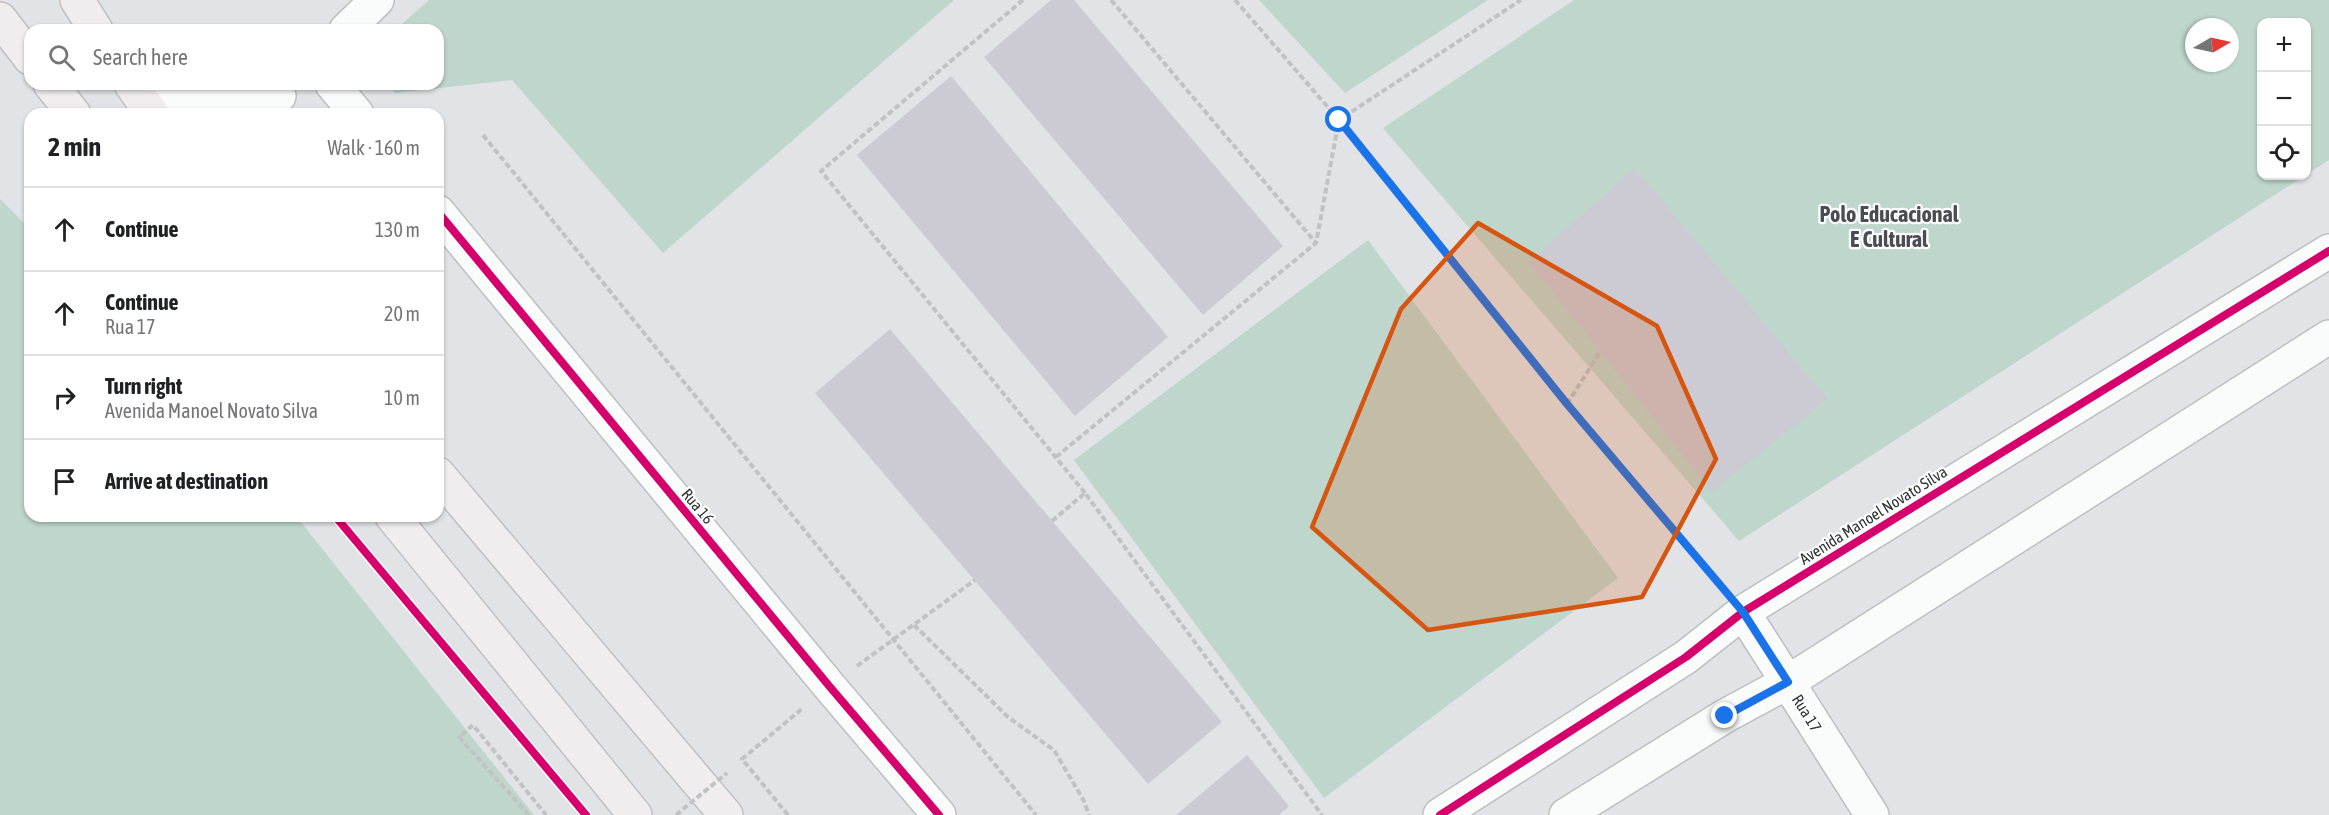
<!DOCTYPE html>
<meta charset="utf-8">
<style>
:root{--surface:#fff;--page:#f6f6f6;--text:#202124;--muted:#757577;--line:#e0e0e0}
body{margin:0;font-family:"Asap Condensed",sans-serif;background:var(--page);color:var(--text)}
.controls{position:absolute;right:18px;top:18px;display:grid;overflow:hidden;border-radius:12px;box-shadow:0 2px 4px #0004}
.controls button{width:54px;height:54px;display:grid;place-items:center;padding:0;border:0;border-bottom:2px solid var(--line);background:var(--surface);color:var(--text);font:30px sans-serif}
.compass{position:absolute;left:2185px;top:18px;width:54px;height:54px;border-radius:50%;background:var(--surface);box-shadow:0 2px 4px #0004;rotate:81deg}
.stop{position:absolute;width:18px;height:18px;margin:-14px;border:4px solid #1a73e8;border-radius:50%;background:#fff}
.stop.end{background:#1a73e8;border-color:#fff;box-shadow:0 2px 6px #0008}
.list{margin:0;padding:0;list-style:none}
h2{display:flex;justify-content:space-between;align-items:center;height:78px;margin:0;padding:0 24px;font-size:26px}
h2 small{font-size:20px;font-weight:400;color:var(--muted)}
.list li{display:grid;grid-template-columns:39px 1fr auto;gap:18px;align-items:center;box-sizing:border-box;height:84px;padding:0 24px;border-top:2px solid var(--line)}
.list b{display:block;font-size:22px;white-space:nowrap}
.list p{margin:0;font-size:20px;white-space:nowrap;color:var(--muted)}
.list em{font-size:20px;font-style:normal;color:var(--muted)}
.icon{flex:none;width:33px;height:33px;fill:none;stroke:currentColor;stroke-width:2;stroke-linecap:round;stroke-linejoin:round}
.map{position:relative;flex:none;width:2329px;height:815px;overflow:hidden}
.search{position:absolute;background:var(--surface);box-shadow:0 2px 4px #0004;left:24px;top:24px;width:420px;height:66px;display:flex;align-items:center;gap:15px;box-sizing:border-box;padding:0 21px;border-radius:18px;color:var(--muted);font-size:22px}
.panel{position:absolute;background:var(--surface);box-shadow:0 2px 4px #0004;left:24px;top:108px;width:420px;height:414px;border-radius:18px}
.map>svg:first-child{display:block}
.green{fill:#bed6cc;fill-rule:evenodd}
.building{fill:#cccbd4}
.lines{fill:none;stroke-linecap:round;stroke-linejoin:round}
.minor-casing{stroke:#bebfc2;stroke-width:36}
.primary-casing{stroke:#c0c0c2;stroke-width:36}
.path{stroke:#c1c2c4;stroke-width:4;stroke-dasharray:6 3;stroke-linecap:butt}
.minor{stroke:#fafbfb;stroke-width:33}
.primary{stroke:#f1ecee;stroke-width:33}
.path-bridge{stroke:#c1c2c4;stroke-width:4;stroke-dasharray:6 3;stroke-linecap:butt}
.cycleway-casing{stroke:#fff;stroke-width:11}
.cycleway{stroke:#d6006c;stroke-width:8}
.route{stroke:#1a73e8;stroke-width:8}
.marked{fill:#d65510;fill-opacity:0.2;stroke:#d65510;stroke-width:4.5;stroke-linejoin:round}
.labels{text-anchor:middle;stroke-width:4.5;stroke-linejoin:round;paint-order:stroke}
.street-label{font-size:16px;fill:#303234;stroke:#fff}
.district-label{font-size:22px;font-weight:bold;fill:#4a4e54;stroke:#fff}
</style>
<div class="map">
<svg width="2329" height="815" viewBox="0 0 2329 815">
<rect width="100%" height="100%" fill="#e1e3e7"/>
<g class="green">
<path d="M429 0H954L663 253 512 80 395 93 389 84H438V30H395Z"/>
<path d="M1259 0H1488L1345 93Z"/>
<path d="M1574 0H2329V160L2307 174 2306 22H2262V176H2304L1739 541 1383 128ZM2194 27H2230V63H2194Z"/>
<path d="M0 199 30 229V516H296L534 815H0Z"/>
<path d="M1368 240 1618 578 1324 798 1074 460Z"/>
</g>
<g class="building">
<path d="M1051 0H1074L1283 246 1203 315 984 57Z"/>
<path d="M951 76 1168 337 1075 416 857 155Z"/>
<path d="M1635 168 1827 399 1712 492 1529 262Z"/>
<path d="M890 329 1222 722 1148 784 815 393Z"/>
<path d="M1247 755 1289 806 1279 815H1176Z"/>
</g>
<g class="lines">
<defs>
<g id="minor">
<path d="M346 30 377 0"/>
<path d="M148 84 185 98 224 102 279 96"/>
<path d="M332 84 357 114"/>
<path d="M438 212 830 687 939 815"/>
<path d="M1743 612 1872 815"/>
<path d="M1440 815 1686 657 1743 612 2329 251"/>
<path d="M1566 815 1725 716 1788 682 2329 337"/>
</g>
<g id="primary">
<path d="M77 0 96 30"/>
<path d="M0 19 30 58"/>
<path d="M50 84 74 114"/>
<path d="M131 84 152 114"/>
<path d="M438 474 726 815"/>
<path d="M392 516 635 815"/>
</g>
</defs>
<use href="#minor" class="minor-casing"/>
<use href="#primary" class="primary-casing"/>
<g class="path">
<path d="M1023 0 821 171 1085 493"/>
<path d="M1111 0 1316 243"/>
<path d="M1235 0 1339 120 1567 404 1721 586"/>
<path d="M483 135 1036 815"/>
<path d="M1567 404 1600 352"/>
<path d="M1056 457 1316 243 1339 120 1521 0"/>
<path d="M1052 521 1085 493 1322 815"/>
<path d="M914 625 1008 717 1054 750 1084 801 1089 815"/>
<path d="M857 666 975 580"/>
<path d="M529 815 459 737 473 725 546 815"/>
<path d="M788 815 742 759 803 708"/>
</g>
<use href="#minor" class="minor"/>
<use href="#primary" class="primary"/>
<path class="path-bridge" d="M676 815 727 773"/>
<defs>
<g id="cycleway">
<path d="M438 212 830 687 939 815"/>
<path d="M335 516 586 815"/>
<path d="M1440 815 1686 657 1743 612 2329 251"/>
</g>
</defs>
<use href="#cycleway" class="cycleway-casing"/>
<use href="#cycleway" class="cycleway"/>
</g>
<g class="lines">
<path class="route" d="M1339 120 1567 404 1743 612 1788 682 1725 716"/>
</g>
<path class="marked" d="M1478 223 1657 326 1716 459 1642 597 1428 630 1312 527 1401 309Z"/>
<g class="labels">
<g class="street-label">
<text transform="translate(698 506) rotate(50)" y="6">Rua 16</text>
<text transform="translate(1873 515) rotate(-32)" y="6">Avenida Manoel Novato Silva</text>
<text transform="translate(1807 713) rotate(58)" y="6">Rua 17</text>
</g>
<g class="district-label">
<text x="1889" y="222">Polo Educacional<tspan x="1889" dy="25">E Cultural</tspan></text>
</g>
</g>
</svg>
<div class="controls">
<button>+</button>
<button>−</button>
<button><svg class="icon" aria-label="locate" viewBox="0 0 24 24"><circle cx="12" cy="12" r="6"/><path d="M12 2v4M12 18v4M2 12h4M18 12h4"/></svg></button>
</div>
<svg class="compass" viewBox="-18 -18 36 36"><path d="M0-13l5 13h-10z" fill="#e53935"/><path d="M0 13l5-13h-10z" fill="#757577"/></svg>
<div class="stop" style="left:1339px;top:120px"></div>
<div class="stop end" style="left:1725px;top:716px"></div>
<div class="search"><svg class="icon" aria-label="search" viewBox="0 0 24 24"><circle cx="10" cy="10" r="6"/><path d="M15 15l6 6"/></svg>Search here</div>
<section class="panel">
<h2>2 min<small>Walk · 160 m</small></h2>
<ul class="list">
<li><svg class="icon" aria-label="ahead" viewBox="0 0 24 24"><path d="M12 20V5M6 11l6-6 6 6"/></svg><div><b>Continue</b></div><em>130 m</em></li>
<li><svg class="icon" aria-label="ahead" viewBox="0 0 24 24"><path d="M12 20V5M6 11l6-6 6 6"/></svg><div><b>Continue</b><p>Rua 17</p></div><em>20 m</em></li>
<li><svg class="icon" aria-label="right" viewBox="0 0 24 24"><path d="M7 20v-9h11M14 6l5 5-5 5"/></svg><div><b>Turn right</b><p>Avenida Manoel Novato Silva</p></div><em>10 m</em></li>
<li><svg class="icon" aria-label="arrive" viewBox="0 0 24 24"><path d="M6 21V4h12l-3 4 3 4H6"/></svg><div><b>Arrive at destination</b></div></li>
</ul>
</section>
</div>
